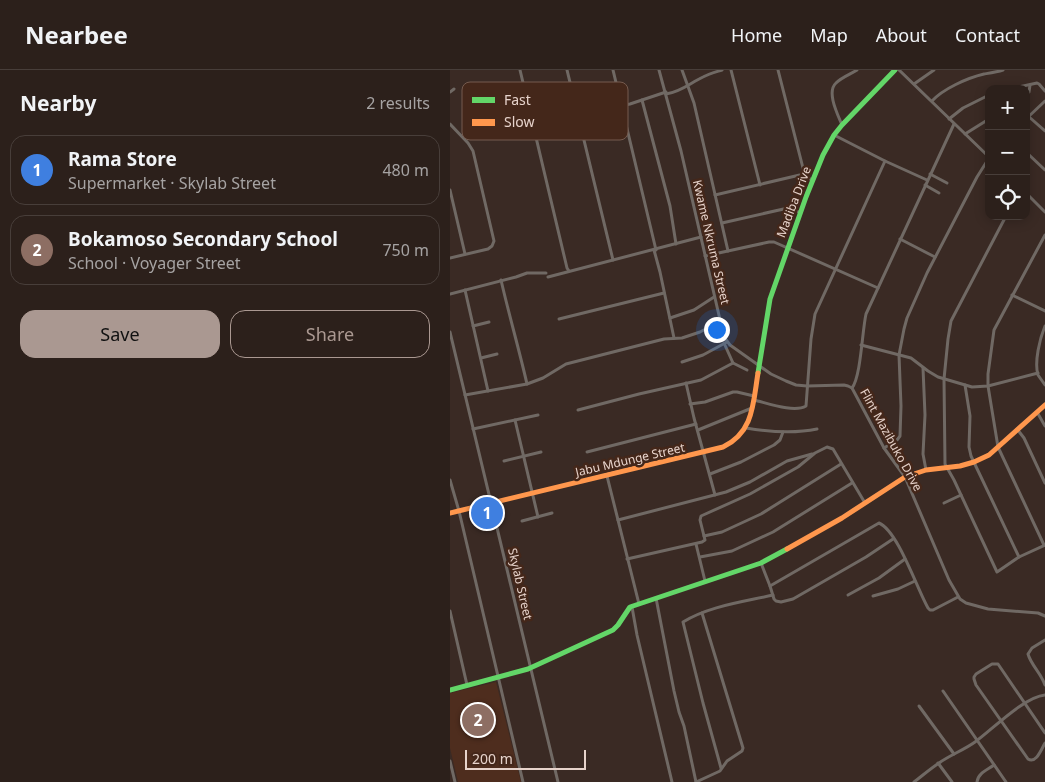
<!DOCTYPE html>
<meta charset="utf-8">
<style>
:root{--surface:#2c201b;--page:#382d28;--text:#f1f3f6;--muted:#a6a3a3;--line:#483e3a;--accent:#aa9891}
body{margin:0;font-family:"Noto Sans",sans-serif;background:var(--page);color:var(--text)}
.controls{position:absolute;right:15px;top:15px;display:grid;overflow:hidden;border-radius:10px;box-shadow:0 2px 12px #0003}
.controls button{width:45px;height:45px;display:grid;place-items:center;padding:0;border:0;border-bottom:1px solid var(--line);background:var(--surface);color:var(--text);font:25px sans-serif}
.scale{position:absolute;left:15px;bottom:12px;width:121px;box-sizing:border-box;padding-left:5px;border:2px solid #e7d3cb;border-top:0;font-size:14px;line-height:18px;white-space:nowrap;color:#e7d3cb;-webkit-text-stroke:4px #44271a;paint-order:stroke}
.you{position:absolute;left:266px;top:259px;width:18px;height:18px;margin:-12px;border:4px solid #fff;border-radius:50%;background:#1a73e8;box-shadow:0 0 0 8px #1a73e833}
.badge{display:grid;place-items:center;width:32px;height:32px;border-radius:50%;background:var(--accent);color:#fff;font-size:16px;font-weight:700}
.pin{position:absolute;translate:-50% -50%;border:2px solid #fff;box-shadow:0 1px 5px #0006}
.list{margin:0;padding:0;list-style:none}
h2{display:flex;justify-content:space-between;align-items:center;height:65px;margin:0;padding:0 20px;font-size:21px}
h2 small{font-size:16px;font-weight:400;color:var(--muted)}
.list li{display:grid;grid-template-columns:32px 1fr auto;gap:15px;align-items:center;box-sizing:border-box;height:70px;margin:0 10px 10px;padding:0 10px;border:1px solid var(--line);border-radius:15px}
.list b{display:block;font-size:19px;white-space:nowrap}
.list p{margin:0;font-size:16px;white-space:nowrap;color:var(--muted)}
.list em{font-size:16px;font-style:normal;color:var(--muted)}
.actions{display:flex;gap:10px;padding:15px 20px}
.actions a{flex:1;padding:11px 0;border:1px solid var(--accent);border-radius:15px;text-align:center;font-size:18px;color:var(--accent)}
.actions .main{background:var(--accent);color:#111}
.icon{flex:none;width:28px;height:28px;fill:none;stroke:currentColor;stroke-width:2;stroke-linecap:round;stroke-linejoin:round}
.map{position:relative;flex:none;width:595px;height:712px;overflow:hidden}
header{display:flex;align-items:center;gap:30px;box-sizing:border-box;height:70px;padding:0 25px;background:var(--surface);border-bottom:1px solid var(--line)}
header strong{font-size:24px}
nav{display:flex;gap:28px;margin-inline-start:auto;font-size:18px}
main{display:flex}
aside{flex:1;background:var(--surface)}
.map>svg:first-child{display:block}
.built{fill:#4e2d1e}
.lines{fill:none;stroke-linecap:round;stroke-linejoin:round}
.street{stroke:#706964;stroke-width:3}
.fast{stroke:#63d668;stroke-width:5}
.slow{stroke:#ff974d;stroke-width:5}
.labels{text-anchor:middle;stroke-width:5;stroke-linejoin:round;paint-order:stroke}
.street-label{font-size:12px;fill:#e7d3cb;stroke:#44271a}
.key{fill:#44271a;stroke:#755b4f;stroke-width:1}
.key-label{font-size:14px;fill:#e7d3cb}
</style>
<header>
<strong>Nearbee</strong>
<nav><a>Home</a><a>Map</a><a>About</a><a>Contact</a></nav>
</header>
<main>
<aside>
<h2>Nearby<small>2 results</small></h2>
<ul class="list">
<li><span class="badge" style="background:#3f7fe0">1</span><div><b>Rama Store</b><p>Supermarket · Skylab Street</p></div><em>480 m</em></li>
<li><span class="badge" style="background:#8d6e63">2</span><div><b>Bokamoso Secondary School</b><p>School · Voyager Street</p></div><em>750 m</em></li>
</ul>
<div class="actions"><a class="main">Save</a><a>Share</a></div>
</aside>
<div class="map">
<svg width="595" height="712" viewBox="0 0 595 712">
<rect width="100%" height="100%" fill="#3a2a24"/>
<path class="built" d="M46 612 71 712H8L0 678V623Z"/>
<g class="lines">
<g class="street">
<path d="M70 0 117 198 119 201"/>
<path d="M117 0 163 190"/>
<path d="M163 0 206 180"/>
<path d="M209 0 231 81 274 267 280 275 321 304 336 311 346 315 357 316 394 315 398 316 402 318"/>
<path d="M232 0 244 33 278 181"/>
<path d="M281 0 310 115"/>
<path d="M328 0 354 102 356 106 363 111"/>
<path d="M449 0 539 87"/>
<path d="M464 14 484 0"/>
<path d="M559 19 587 13 589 14 595 21"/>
<path d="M0 22 4 19"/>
<path d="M216 24C231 22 240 13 253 7 259 4 266 2 272 0"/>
<path d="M576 25 579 22 580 15"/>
<path d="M192 30 220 136 226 174"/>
<path d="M482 31C493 19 517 8 534 4 540 3 547 2 553 0"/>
<path d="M578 46 595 61"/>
<path d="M499 49 513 38 539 25"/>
<path d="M576 49 595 31"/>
<path d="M0 54 18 73 23 81 44 171 42 176 38 179 0 188"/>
<path d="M504 54 416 244C412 262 411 306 402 318L434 378 455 407 499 510 510 529 516 533 538 539 588 543 595 546"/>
<path d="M84 55 128 44 180 34 216 22"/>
<path d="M392 55C388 45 376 22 386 13 392 7 401 4 407 0"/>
<path d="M515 64 539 49"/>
<path d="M384 65 435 91 477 110"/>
<path d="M576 82 595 100"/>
<path d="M480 104 497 113"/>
<path d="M475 115 489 123"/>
<path d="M0 120 15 184"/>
<path d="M576 123 595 142"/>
<path d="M265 125 354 104"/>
<path d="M556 146 501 251 498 269 494 309 495 394 504 410 547 502 569 487 595 475"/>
<path d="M272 153 338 138 344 139 350 143"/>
<path d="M450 169 485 187"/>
<path d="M204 180 210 202 224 268"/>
<path d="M255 186 319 172H324L428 218"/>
<path d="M98 207 251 167"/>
<path d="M51 210C59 245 69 279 77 314"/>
<path d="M15 220 38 321"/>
<path d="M0 224 66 207 77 203H96"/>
<path d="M562 225 595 241"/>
<path d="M220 248 244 240 264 227"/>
<path d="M109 249 214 223"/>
<path d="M23 256 39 252"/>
<path d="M595 256C590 268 584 292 588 305 590 308 593 312 595 315"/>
<path d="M0 262 108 712"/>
<path d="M274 273 283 293 297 300"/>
<path d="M411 275 461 288 478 301 488 307 522 317 538 316 588 303"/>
<path d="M31 288 47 284"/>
<path d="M232 292 253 285 277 272"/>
<path d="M473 298 475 345 473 384 476 400"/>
<path d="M236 313 244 348 265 425"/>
<path d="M515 315 520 346 519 377 521 386 569 487"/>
<path d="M15 325 77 314 93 308 116 294 214 269 232 268 250 262 269 252"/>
<path d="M304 330C317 333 344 343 356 336L361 269 365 244 435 91"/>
<path d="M240 334 255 332 283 322H287L304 326"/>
<path d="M128 340 189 324 251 310 283 293"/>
<path d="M587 342 595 356"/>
<path d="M65 350 88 447"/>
<path d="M296 358C320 362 343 364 367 359"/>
<path d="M23 359 88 345"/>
<path d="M567 359 574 368 595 413"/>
<path d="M248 360 302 338"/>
<path d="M434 378 447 370 450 366 451 336 449 285 454 259 457 248 477 203 527 107 539 88"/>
<path d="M137 382 246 354"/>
<path d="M54 391 91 382"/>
<path d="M260 404 291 392 324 375 330 370 333 362"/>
<path d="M157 406 189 534"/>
<path d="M0 410 9 441 73 712"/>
<path d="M494 433 511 425"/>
<path d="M168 450 276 422 300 412 337 391 362 384"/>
<path d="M72 451 102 443"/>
<path d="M254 466 272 462 311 444 391 394"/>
<path d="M246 474 255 511"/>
<path d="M594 475 548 377 538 316V304L544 260 595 165"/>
<path d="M250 487 282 481 323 462 402 413"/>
<path d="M177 489 252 472 255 470 250 450 251 446 300 424 348 397 365 383 377 377 383 379 415 433"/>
<path d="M311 493 320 516 324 529 326 531 331 532 343 529 416 487 443 469"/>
<path d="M320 516 429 453C448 461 467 519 478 538L480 540H483L508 527"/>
<path d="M398 525 429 508 455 489"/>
<path d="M423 526 448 519 465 511"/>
<path d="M206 528 224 621 229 642 234 656 246 712"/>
<path d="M182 537 187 565 222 712"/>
<path d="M0 541 17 615"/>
<path d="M595 570 582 578 578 584C581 595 591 603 595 615"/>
<path d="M493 621 556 712"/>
<path d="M469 636 504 684"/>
<path d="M595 663 548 594H542L526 604 524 607V609L526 615 578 689C586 694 591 680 595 673"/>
<path d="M0 691 5 712"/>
<path d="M488 693 502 712"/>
<path d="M271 698 253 633 233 552C259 536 293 532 323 525"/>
<path d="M246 712 270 701 277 691 292 681 293 678 252 543"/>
<path d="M464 712C472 706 480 699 489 693 500 685 514 680 525 672 543 659 574 627 595 625"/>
<path d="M527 712C528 703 537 700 544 695"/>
</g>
<g class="fast">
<path d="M308 303 320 229 356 127 373 85 384 65 392 55 445 0"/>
<path d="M0 620 78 599 163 560 168 555 180 537 311 493 337 479"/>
</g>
<g class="slow">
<path d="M0 443 273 377C304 362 303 333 308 303"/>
<path d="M337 479 392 448 455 407 476 400 510 396 524 392 539 385 595 335"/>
</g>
</g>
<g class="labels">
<g class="street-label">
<text transform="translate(344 132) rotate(-69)" y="4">Madiba Drive</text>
<text transform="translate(261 172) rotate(77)" y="4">Kwame Nkruma Street</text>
<text transform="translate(441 370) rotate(61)" y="4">Flint Mazibuko Drive</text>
<text transform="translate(180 390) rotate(-13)" y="4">Jabu Mdunge Street</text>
<text transform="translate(70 514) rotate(77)" y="4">Skylab Street</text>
</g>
</g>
<rect x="12" y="12" width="166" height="58" rx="8" class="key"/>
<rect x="22" y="27" width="23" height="6" fill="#63d668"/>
<rect x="22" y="49" width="23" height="7" fill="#ff974d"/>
<g class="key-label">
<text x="54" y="35">Fast</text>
<text x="54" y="57">Slow</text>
</g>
</svg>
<div class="controls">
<button>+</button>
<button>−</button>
<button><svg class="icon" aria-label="locate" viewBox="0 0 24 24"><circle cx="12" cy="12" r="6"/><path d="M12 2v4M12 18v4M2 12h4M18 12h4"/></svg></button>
</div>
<div class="scale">200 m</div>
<div class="you"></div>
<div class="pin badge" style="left:37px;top:443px;background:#3f7fe0">1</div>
<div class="pin badge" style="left:28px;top:650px;background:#8d6e63">2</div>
</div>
</main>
